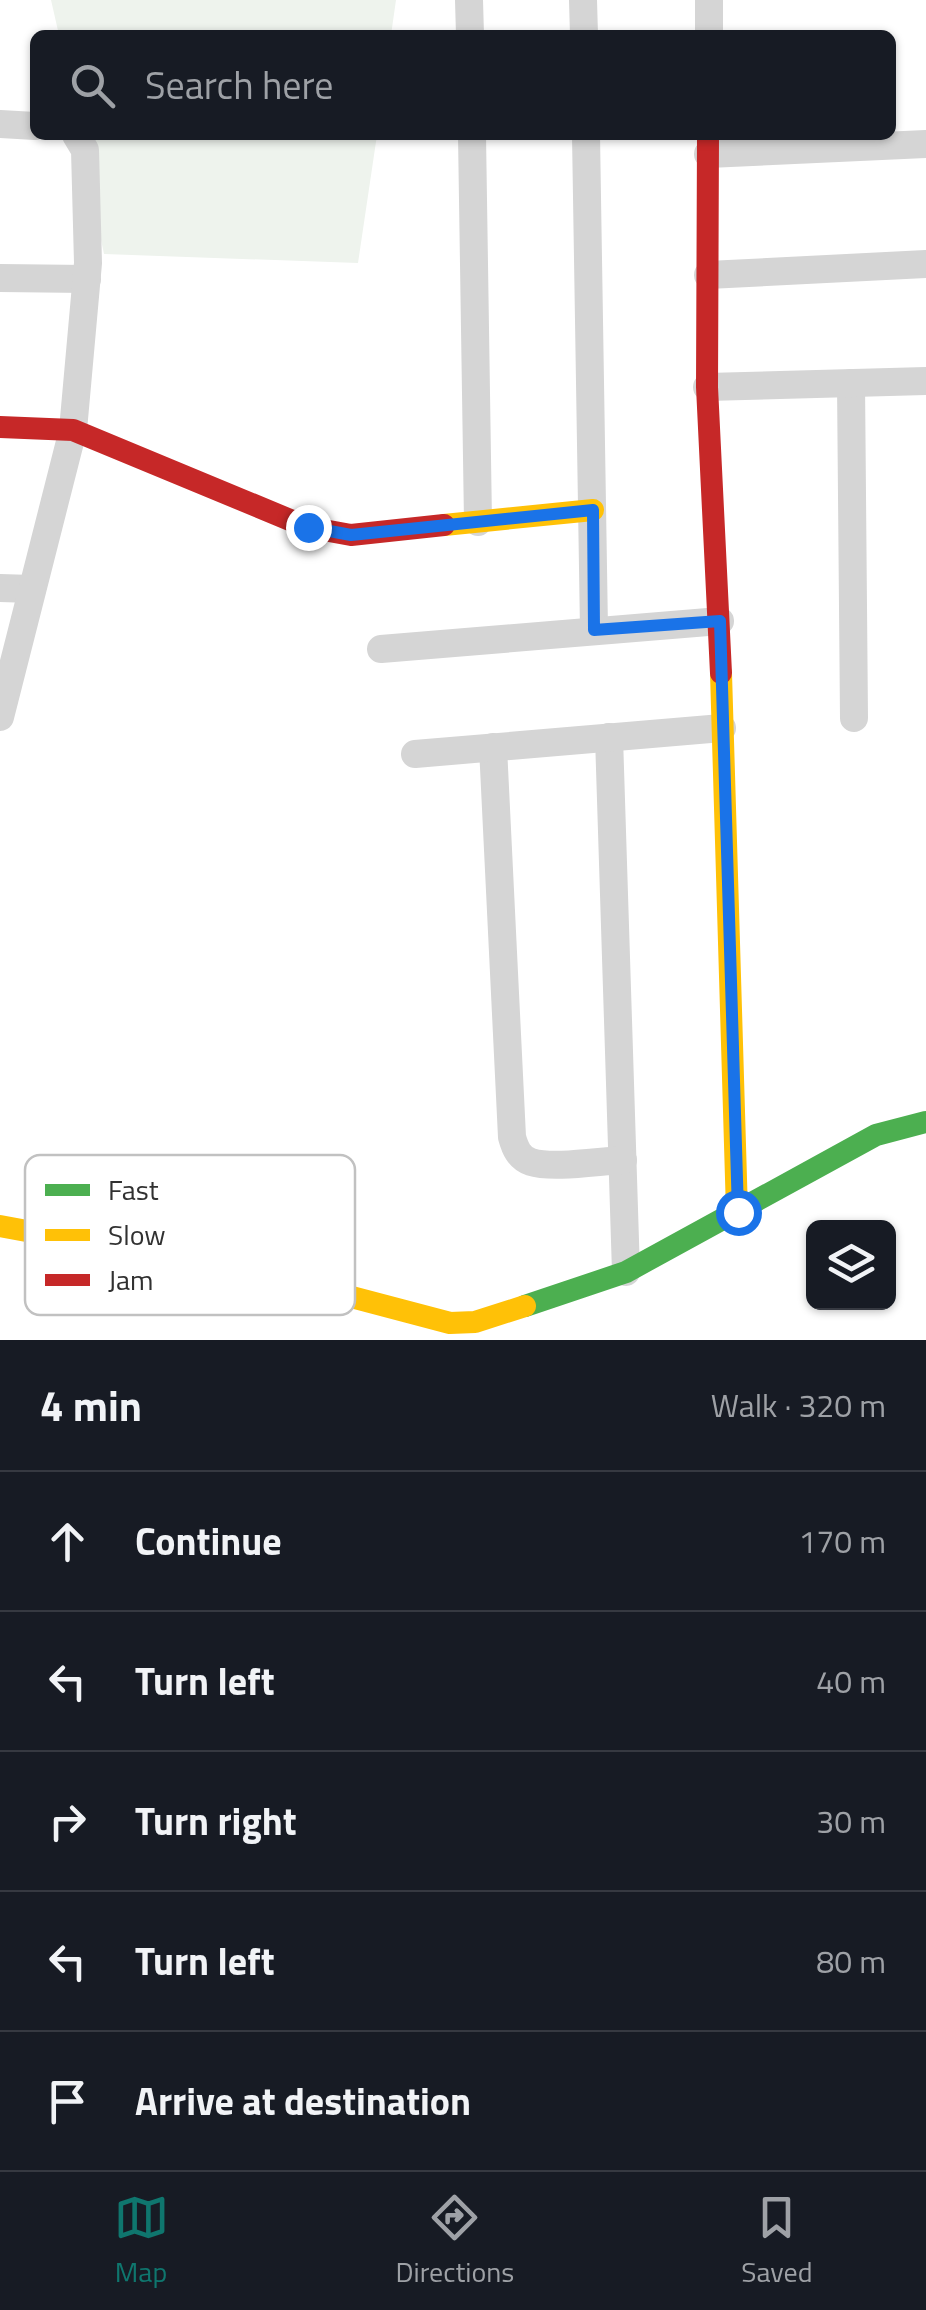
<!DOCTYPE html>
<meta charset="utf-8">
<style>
:root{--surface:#171b24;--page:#242831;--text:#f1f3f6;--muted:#9ea1a6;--line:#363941;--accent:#0f766e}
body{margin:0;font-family:"Titillium Web",sans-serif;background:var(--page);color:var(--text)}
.controls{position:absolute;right:30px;bottom:30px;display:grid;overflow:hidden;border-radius:15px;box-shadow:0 2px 8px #0004}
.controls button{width:90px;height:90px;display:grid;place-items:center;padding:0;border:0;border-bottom:2px solid var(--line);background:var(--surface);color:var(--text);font:50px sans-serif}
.stop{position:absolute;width:30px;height:30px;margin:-22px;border:8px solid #1a73e8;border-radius:50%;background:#fff}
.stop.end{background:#1a73e8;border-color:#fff;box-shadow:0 2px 10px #0008}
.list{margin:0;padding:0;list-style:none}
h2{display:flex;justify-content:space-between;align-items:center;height:130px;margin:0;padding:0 40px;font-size:42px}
h2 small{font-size:32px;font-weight:400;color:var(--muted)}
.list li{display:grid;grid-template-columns:65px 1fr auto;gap:30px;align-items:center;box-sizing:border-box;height:140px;padding:0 40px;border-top:2px solid var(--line)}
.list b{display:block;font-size:38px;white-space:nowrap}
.list em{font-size:32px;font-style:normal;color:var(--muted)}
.icon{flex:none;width:55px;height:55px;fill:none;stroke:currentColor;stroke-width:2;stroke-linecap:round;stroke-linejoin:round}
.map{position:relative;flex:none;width:926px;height:1340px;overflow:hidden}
.search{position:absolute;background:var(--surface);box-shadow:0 2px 8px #0004;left:30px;right:30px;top:30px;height:110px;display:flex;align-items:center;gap:25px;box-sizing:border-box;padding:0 35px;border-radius:15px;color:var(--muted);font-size:38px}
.sheet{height:830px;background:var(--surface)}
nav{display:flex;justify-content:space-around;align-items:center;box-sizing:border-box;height:140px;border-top:2px solid var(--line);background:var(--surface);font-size:28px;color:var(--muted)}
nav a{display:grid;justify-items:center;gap:5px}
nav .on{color:var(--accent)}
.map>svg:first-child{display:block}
.green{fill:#eef3ed}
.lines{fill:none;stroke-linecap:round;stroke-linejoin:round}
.street{stroke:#d5d5d5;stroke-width:28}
.fast{stroke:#4caf50;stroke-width:22}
.slow{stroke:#ffc107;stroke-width:22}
.jam{stroke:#c62828;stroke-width:22}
.route{stroke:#1a73e8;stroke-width:12}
.key{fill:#fff;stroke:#c1c1c1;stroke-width:2.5}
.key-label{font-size:28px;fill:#313131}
</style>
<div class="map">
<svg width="926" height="1340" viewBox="0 0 926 1340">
<rect width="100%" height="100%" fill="#fff"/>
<g class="green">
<path d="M51 0H396L391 35H59Z"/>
<path d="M79 135H377L358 263 104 254Z"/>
</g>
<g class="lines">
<g class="street">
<path d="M469 0 470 35"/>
<path d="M583 0 584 35"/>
<path d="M709 35V0"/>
<path d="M0 124 35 126"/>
<path d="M472 135 478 522"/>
<path d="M586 135 594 629"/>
<path d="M708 154 926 144"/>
<path d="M708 275 926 264"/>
<path d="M0 278 87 279"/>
<path d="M851 383 854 718"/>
<path d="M707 387 926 381"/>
<path d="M0 588 32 589"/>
<path d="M381 649 720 621"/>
<path d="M0 717 73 430 88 263 85 150 76 135"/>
<path d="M609 737 626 1272"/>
<path d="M493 747 512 1137C515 1148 519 1158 531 1162 553 1169 599 1161 623 1160"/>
<path d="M415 754 722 728"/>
</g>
<path class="fast" d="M525 1306 626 1272 876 1135 926 1122"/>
<g class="slow">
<path d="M444 525 593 510"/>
<path d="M721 673 737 1212"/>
<path d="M0 1226 276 1277 450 1323 475 1322 525 1306"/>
</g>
<g class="jam">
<path d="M708 135 707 387 721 673"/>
<path d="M0 427 73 430 307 527 351 535 444 525"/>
</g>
</g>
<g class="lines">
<path class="route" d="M308 527 351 535 593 510 594 630 720 621 738 1212"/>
</g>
<rect x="25" y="1155" width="330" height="160" rx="15" class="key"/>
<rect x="45" y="1184" width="45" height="12" fill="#4caf50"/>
<rect x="45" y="1229" width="45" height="12" fill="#ffc107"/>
<rect x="45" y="1274" width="45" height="12" fill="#c62828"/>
<g class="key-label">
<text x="108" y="1200">Fast</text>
<text x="108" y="1245">Slow</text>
<text x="108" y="1290">Jam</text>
</g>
</svg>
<div class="controls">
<button><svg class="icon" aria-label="layers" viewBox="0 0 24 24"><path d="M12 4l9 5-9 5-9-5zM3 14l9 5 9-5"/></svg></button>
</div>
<div class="stop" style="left:738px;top:1212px"></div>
<div class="stop end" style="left:308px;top:527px"></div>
<div class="search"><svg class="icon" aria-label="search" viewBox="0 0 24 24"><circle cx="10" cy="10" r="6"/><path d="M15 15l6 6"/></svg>Search here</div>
</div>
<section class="sheet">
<h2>4 min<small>Walk · 320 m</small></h2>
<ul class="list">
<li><svg class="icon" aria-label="ahead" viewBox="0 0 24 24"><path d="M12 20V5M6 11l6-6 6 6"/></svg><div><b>Continue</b></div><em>170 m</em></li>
<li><svg class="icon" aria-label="left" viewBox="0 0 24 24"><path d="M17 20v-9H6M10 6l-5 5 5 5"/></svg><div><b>Turn left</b></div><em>40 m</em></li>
<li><svg class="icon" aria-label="right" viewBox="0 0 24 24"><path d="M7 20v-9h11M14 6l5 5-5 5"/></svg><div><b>Turn right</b></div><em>30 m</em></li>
<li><svg class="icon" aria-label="left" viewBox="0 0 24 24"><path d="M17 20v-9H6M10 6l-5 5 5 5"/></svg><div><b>Turn left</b></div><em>80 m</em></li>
<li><svg class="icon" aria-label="arrive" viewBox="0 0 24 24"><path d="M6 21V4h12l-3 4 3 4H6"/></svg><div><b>Arrive at destination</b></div></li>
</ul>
</section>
<nav>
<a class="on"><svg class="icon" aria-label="map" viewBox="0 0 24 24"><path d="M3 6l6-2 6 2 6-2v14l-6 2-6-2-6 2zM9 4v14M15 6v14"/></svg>Map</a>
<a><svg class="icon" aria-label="directions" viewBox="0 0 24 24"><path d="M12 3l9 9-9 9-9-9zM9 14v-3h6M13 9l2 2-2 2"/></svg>Directions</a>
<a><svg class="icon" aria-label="saved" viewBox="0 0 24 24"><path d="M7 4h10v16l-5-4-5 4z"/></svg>Saved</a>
</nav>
